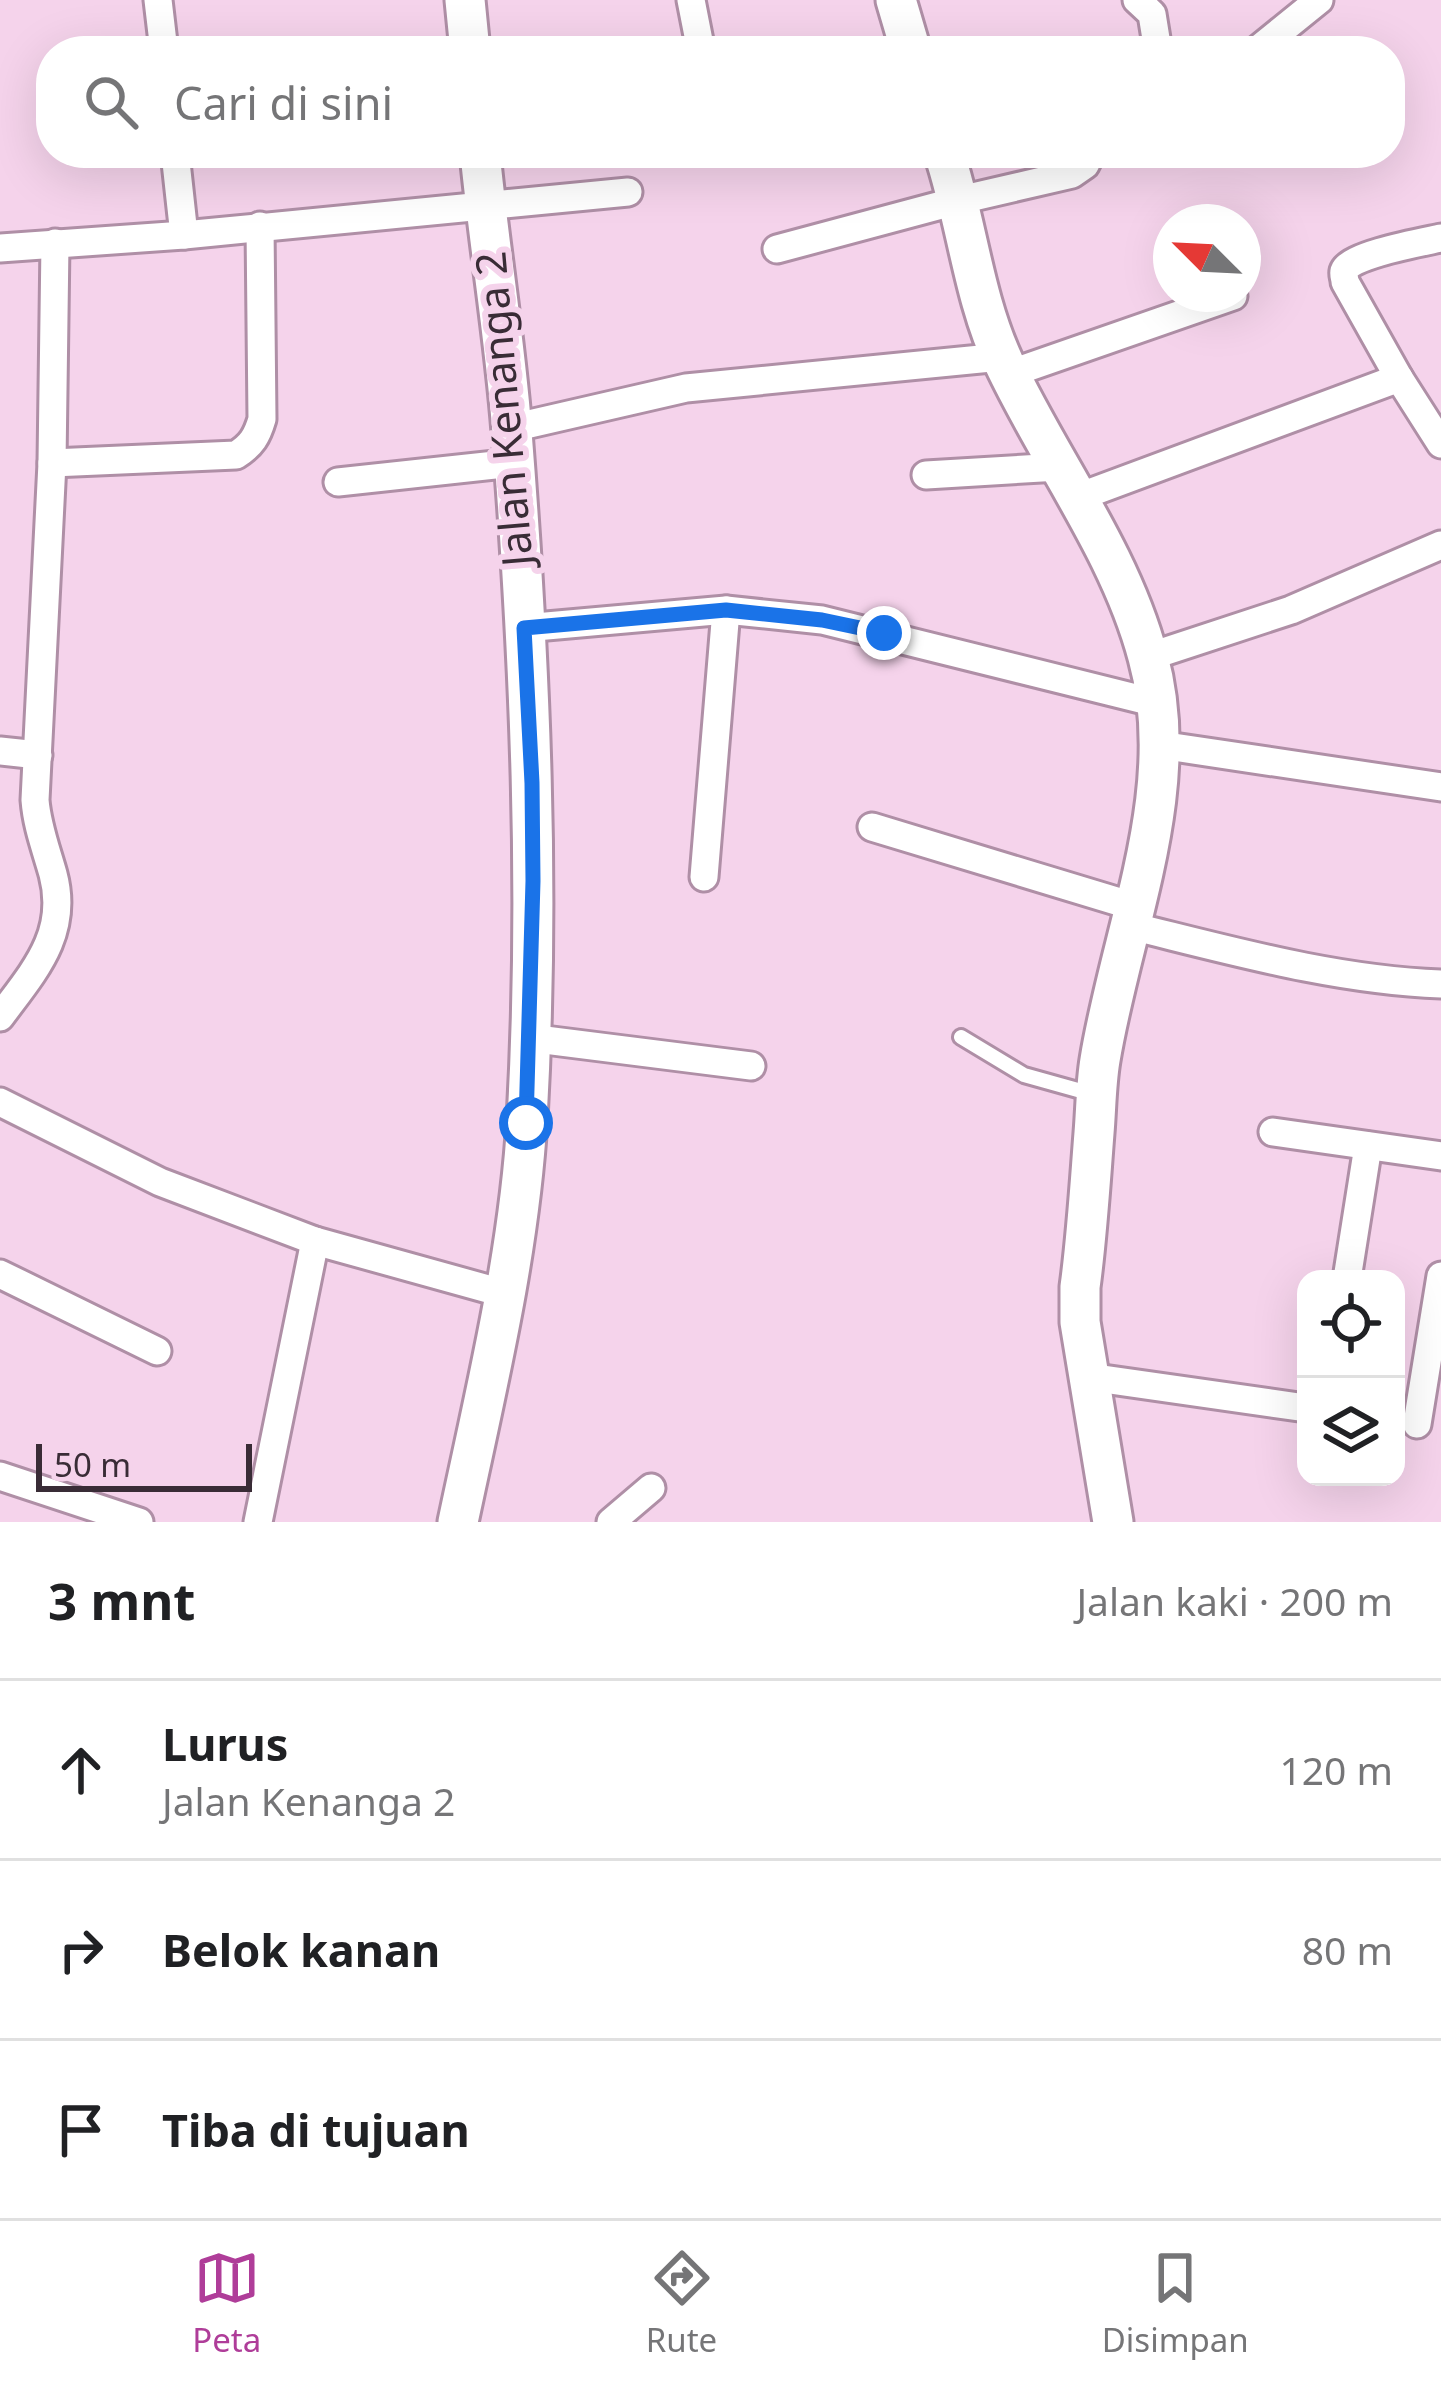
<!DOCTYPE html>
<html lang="id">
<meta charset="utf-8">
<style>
:root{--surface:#fff;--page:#f6f6f6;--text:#202124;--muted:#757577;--line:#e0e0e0;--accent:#af3d99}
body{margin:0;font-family:"Noto Sans",sans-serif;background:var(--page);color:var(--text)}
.controls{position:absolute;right:36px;bottom:36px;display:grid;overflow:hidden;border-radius:24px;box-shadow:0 12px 48px #0002}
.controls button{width:108px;height:108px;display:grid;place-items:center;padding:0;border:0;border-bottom:3px solid var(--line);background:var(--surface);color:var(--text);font:60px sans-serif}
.compass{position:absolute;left:1153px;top:204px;width:108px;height:108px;border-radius:50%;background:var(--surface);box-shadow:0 12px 48px #0002;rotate:294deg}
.scale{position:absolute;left:36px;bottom:30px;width:216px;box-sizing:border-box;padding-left:12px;border:6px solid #392c36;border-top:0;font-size:33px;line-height:42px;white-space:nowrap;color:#392c36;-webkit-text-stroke:9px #f5d3eb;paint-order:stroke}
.stop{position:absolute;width:36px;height:36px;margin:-27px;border:9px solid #1a73e8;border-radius:50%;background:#fff}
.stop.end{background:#1a73e8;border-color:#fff;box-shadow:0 3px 12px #0008}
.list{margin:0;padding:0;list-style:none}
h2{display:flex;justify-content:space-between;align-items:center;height:156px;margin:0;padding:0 48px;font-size:51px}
h2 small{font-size:39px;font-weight:400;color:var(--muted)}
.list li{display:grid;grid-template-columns:78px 1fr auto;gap:36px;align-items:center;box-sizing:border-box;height:180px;padding:0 48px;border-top:3px solid var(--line)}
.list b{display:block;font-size:45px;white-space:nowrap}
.list p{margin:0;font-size:39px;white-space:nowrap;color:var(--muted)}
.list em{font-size:39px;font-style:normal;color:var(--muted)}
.icon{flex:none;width:66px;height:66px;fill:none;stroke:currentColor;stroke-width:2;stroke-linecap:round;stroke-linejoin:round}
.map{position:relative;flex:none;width:1441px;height:1522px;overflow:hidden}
.search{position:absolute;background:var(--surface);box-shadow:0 12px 48px #0002;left:36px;right:36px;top:36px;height:132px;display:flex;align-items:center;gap:30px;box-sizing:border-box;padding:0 42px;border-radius:48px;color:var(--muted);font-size:45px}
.sheet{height:696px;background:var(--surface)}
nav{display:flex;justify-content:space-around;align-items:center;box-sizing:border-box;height:168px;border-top:3px solid var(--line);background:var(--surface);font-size:33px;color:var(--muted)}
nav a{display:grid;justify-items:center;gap:6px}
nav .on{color:var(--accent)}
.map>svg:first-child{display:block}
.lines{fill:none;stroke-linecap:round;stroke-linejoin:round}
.lane-casing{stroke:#af8fa6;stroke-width:20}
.street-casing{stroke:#af8fa6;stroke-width:33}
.secondary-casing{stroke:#af8fa6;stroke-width:45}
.lane{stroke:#fff;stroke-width:14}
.street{stroke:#fff;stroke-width:27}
.secondary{stroke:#fff;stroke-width:39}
.route{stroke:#1a73e8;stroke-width:15}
.labels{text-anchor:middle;stroke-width:12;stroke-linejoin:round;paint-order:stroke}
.street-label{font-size:42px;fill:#392c36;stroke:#f5d3eb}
</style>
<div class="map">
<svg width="1441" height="1522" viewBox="0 0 1441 1522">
<rect width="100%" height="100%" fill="#f5d3eb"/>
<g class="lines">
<defs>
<path id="lane" d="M961 1037 1024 1075 1092 1094"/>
<g id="street">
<path d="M158 0 164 51"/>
<path d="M691 0 701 51"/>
<path d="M1137 0 1152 14 1158 51"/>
<path d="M1256 51 1319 0"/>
<path d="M175 153 184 235"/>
<path d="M1441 238C1423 242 1349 255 1344 271 1343 275 1345 278 1345 282L1399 378 1441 444"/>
<path d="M0 248 184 235 628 192"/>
<path d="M777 249 960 200 1072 174 1085 165 1091 153"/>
<path d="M1009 374 1233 296"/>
<path d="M512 428 686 388 1001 357"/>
<path d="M52 463 236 455C252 445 257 436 262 419L260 226"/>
<path d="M926 475 1059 467"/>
<path d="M338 482 514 463"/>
<path d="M1076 498 1399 378"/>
<path d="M524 628 726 610 822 620 1156 703"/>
<path d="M1148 657 1291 610 1441 545"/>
<path d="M1160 745 1441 787"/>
<path d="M0 751 38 755"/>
<path d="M872 827 1136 907"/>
<path d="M704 877 726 610"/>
<path d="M1131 926C1233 951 1335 980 1441 984"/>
<path d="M0 1017C34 971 69 934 53 874 46 849 37 826 35 800L52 463 55 243"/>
<path d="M529 1038 751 1066"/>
<path d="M0 1102 160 1182 315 1241 506 1294"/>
<path d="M1273 1132 1441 1156"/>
<path d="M0 1274 157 1351"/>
<path d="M1347 1279 1368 1146"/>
<path d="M1089 1377 1306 1408"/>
<path d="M1417 1424 1441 1276"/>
<path d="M0 1476 139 1522"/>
<path d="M258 1522 315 1241"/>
<path d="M611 1522 651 1488"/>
</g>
<g id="secondary">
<path d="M465 0 470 51"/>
<path d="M896 0 911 51"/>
<path d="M944 153C967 222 973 297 1004 363 1050 461 1120 551 1148 657 1185 790 1121 930 1100 1060 1096 1084 1096 1109 1094 1133 1090 1184 1087 1236 1080 1287V1322L1113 1522"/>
<path d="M458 1522C486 1389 519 1256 527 1120 540 891 530 661 512 432 505 339 489 246 480 153"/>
</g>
</defs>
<use href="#lane" class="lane-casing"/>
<use href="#street" class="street-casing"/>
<use href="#secondary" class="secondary-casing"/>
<use href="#lane" class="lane"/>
<use href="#street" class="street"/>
<use href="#secondary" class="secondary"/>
</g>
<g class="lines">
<path class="route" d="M526 1123 533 881 532 783 524 628 726 610 822 620 884 633"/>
</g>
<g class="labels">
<g class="street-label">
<text transform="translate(504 409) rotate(-95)" y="15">Jalan Kenanga 2</text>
</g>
</g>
</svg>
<div class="controls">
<button><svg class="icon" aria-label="locate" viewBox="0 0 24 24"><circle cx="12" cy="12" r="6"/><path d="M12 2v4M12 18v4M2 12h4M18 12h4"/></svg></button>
<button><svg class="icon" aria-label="layers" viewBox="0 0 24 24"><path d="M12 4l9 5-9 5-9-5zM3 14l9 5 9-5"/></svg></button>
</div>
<svg class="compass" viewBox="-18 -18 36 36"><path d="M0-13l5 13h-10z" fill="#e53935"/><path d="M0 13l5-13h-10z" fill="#757577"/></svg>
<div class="scale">50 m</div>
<div class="stop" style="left:526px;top:1123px"></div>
<div class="stop end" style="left:884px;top:633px"></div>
<div class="search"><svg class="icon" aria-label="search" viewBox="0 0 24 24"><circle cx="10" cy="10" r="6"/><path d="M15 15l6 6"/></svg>Cari di sini</div>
</div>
<section class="sheet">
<h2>3 mnt<small>Jalan kaki · 200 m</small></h2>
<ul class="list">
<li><svg class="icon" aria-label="ahead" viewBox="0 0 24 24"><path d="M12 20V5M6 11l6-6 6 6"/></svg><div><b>Lurus</b><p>Jalan Kenanga 2</p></div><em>120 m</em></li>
<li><svg class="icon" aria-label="right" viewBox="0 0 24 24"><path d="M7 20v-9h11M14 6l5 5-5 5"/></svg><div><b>Belok kanan</b></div><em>80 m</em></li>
<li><svg class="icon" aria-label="arrive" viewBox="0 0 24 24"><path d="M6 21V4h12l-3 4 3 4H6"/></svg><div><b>Tiba di tujuan</b></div></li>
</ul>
</section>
<nav>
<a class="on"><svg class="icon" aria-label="map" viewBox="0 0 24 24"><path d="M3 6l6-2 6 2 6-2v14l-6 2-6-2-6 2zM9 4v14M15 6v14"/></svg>Peta</a>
<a><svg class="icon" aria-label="directions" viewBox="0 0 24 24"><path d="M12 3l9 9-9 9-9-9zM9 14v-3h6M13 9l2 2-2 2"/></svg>Rute</a>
<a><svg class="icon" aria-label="saved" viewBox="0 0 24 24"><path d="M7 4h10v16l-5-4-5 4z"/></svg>Disimpan</a>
</nav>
